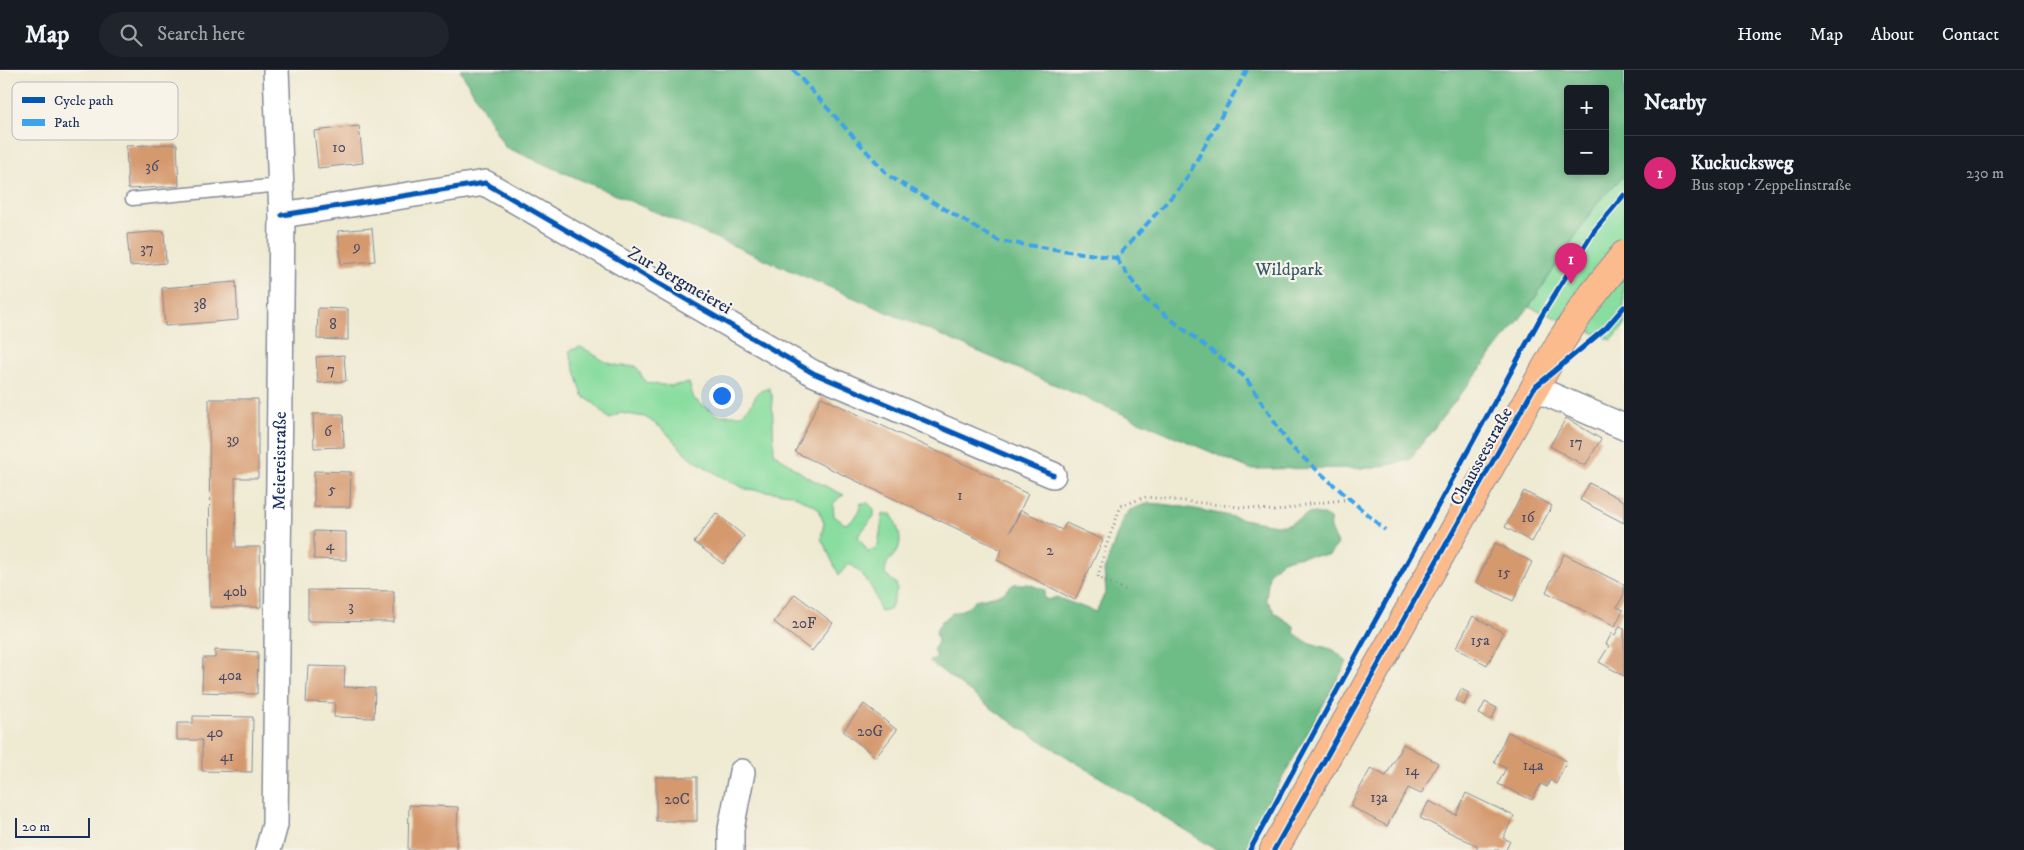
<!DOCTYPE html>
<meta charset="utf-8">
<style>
:root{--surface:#171b24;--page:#20242c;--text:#f1f3f6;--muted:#9ea1a6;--line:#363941;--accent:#db2777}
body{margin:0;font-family:"IM FELL DW Pica",serif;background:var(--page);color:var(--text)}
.controls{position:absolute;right:15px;top:15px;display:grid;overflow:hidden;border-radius:5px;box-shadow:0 2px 8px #0003}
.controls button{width:45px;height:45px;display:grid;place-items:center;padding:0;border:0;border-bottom:1px solid var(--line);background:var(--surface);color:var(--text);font:25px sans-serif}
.scale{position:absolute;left:15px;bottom:12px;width:75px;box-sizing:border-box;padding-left:5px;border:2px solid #1b2f5e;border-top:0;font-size:14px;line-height:18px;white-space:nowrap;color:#1b2f5e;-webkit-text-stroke:4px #f7f3e8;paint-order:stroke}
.you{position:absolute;left:721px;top:325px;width:18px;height:18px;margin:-12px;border:4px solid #fff;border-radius:50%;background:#1a73e8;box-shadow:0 0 0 8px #1a73e833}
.badge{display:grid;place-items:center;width:32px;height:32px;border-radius:50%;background:var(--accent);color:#fff;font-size:16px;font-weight:700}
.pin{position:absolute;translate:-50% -41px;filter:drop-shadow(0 1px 2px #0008)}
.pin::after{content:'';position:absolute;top:26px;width:18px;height:15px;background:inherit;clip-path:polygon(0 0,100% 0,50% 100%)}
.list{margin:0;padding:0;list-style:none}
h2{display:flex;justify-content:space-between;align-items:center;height:65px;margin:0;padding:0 20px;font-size:21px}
h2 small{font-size:16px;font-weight:400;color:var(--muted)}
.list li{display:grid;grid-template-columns:32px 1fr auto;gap:15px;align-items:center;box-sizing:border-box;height:75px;padding:0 20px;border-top:1px solid var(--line)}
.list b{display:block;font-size:19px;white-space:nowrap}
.list p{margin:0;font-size:16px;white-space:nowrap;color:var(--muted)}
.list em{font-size:16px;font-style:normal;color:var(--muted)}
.icon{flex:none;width:28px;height:28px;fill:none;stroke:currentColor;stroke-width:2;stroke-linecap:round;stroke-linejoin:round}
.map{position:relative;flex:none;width:1624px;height:780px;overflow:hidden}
header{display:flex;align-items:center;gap:30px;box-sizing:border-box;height:70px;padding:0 25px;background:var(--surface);border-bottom:1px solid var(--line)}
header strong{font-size:24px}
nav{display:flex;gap:28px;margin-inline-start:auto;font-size:18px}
.search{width:350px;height:45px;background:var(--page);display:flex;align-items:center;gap:12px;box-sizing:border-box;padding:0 18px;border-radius:28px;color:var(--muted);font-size:19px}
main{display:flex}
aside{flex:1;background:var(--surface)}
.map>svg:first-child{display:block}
.green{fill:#88dd9f;stroke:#52867e}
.forest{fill:#6ebc86;stroke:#447672;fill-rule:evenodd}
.building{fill:#d5996e}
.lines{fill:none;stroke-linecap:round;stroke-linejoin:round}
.lane-casing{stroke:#858c98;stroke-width:15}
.street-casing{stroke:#858c98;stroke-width:28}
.primary-casing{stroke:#858c98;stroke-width:30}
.path{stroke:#858c98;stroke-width:3;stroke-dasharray:1 4;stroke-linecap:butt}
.lane{stroke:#fff;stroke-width:12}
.street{stroke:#fff;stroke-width:25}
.primary{stroke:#fbbb8d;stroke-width:28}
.quiet{stroke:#3da3ed;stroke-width:4;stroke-dasharray:8 4;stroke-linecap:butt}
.cycleway-casing{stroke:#f7f3e8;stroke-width:8}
.cycleway{stroke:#0057b8;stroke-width:5}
.labels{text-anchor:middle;stroke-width:4.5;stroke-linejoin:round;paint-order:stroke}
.number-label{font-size:15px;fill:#4a4a62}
.park-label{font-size:18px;fill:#365a6e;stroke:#f7f3e8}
.street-label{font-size:18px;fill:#1b2f5e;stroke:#f7f3e8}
.key{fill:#f7f3e8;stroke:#b5b8bf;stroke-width:1}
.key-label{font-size:14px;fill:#1b2f5e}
</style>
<header>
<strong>Map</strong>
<div class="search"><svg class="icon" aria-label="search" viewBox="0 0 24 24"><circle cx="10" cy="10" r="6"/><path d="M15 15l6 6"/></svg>Search here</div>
<nav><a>Home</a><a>Map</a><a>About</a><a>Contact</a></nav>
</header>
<main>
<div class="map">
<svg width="1624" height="780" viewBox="0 0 1624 780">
<rect width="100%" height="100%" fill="#f7f3e8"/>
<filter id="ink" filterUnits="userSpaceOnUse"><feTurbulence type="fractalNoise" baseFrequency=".02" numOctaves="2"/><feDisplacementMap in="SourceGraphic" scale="10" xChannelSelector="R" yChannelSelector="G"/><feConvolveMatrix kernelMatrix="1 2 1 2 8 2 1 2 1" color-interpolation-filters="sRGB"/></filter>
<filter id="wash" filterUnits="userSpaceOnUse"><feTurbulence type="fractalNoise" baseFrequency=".0096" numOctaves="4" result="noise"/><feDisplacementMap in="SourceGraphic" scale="20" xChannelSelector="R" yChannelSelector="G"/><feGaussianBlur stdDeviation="1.12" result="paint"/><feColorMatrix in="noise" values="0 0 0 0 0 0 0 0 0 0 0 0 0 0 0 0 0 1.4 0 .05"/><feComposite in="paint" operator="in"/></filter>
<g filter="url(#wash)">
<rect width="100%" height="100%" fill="#efead2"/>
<g class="green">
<path d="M1624 105V256L1612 270 1529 237 1597 133Z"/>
<path d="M580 277C592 281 602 293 616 295 622 297 630 296 636 296L646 313 671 316 689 313 694 329 717 345H741L751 335 758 322 769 318 772 325 774 383 807 407 844 425 840 427 833 434 834 446 845 454C855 450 859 444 861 433H868L874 439V446L858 466 868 482 878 476 883 444H891C897 453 904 471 897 481 889 493 886 489 885 505L896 513 897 519 890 540 879 541C877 521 865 505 849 493L839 505 821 468 824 453 817 437 791 424 746 419 718 405 688 386 663 359 645 347 621 343 609 349 595 334 583 326 569 281Z"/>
</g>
<g class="forest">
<path d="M460 0H1624V105L1597 133 1529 237 1409 390 1374 398 1250 399 505 77ZM1568 19H1605V101H1568Z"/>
<path d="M1148 433C1192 435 1233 449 1277 455 1299 458 1305 432 1330 449L1331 459 1338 474 1329 485 1302 486 1283 490 1269 503 1266 529 1276 544 1294 556V563L1307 572 1334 580 1347 592 1269 732 1245 780H1217L1019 657 991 638 929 591 937 587 933 580 938 572 936 561 942 551 953 543 967 538 975 530 1002 524 1014 514H1028L1045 520 1044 528 1049 530 1056 527 1096 542 1106 521 1104 501 1123 448 1130 440Z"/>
</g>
<g id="blocks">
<g class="building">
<path d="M359 56 363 93 318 98 314 61Z"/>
<path d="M177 74 179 116 128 119 126 76Z"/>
<path d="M372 158 375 191 341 194 338 161Z"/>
<path d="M164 161 166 193 130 196 127 164Z"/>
<path d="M236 212 238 250 165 256 162 218Z"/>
<path d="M318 238 348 239V270L317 269Z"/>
<path d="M344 285 346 311 318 313 316 287Z"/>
<path d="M821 327 1028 424 1010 462 1021 440 1062 460 1066 453 1103 470 1075 530 997 490 1002 480 795 382Z"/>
<path d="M209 329H258V408H235L236 477H260L261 537H210Z"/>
<path d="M313 344H343L344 377 314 378Z"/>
<path d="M1566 348 1601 369 1585 396 1550 376Z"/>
<path d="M314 401 351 402 350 437H314Z"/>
<path d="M1589 413 1624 431V453L1580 430Z"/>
<path d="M1524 421 1552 436 1532 472 1505 457Z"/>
<path d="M716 443 744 466 723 494 694 472Z"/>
<path d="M314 461 346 462V490L314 489Z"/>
<path d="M1495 473 1532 492 1513 531 1476 512Z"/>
<path d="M1564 484 1624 515V524L1617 537 1623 540 1615 556 1546 522Z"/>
<path d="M308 520 394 521V552L308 551Z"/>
<path d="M795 524 833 553 812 581 774 552Z"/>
<path d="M1473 546 1504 563 1487 595 1456 578Z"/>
<path d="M1620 556 1624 558V606L1599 592 1609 576 1606 574 1612 563 1615 565Z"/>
<path d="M215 580 258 582 257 624 202 622 203 588H215Z"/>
<path d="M308 596 345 597 344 617 375 618 374 648 334 647 335 633 306 632Z"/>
<path d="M1461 619 1469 623 1464 635 1456 631Z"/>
<path d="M1485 632 1497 638 1491 650 1479 644Z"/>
<path d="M864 634 897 660 876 687 843 661Z"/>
<path d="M193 646 253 647 252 702 202 701V670H177V653H193Z"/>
<path d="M1508 662 1567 691 1556 714 1550 710 1547 717 1541 714 1532 730 1498 714 1506 698 1494 692Z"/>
<path d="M1403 674 1438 693 1421 724 1408 718 1387 756 1350 736 1371 698 1386 706Z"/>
<rect x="656" y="707" width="41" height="44"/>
<path d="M1466 723 1514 746 1503 768 1510 771 1506 780H1476L1478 776 1420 748 1429 731 1456 745Z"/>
<path d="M409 735 458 737 456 780H408Z"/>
</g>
</g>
</g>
<g filter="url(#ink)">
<use href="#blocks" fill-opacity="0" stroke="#858c98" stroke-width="1"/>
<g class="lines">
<defs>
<path id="lane" d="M132 129 281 115"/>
<g id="street">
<path d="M282 145 485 113 813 303 1053 405"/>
<path d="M1534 318 1624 357"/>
<path id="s1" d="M268 780 275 755 282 145 276 0"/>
<path d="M731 780V759L742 702"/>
</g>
<path id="primary" d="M1274 780 1561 271 1587 232 1624 185"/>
</defs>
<use href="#lane" class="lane-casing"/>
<use href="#street" class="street-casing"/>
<use href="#primary" class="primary-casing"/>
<path class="path" d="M1125 520 1098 507 1106 476 1121 436 1146 427 1277 441 1309 434 1351 429"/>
<use href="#lane" class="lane"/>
<use href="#street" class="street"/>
<use href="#primary" class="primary"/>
<g class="quiet">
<path d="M793 0 889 106 999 171 1116 188 1184 113 1247 0"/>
<path d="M1116 188 1145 229 1245 307 1291 377 1385 460"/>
</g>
<defs>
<g id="cycleway">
<path d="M282 145 485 113 813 303 1053 405"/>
<path d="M1250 780 1542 245 1594 161 1624 125"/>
<path d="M1274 780 1534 318 1606 258 1624 237"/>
</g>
</defs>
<use href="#cycleway" class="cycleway-casing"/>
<use href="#cycleway" class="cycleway"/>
</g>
</g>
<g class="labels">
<g class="number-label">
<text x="339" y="82">10</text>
<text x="152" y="101">36</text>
<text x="357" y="181">9</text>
<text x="147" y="183">37</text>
<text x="200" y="239">38</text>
<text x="333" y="259">8</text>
<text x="331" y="304">7</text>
<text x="328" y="366">6</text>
<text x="233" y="374">39</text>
<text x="1576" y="377">17</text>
<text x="332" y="424">5</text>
<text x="960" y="430">1</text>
<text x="1528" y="452">16</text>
<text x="330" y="480">4</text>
<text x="1050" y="485">2</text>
<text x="1504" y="507">15</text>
<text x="235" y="526">40b</text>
<text x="351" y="541">3</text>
<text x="804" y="558">20F</text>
<text x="1480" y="575">15a</text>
<text x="230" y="610">40a</text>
<text x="870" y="666">20G</text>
<text x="215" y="667">40</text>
<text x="227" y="691">41</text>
<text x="1533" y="700">14a</text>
<text x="1412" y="705">14</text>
<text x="1379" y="732">13a</text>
<text x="677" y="734">20C</text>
</g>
<g class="park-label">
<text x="1289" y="205">Wildpark</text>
</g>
<g class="street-label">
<text transform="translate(680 210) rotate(30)" y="6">Zur Bergmeierei</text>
<text transform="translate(1481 386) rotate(-61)" y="6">Chausseestraße</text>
<text dy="6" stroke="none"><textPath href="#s1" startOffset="390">Meiereistraße</textPath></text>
</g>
</g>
<rect x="12" y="12" width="166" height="58" rx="8" class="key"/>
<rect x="22" y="27" width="23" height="6" fill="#0057b8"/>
<rect x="22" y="49" width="23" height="7" fill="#3da3ed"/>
<g class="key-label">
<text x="54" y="35">Cycle path</text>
<text x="54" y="57">Path</text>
</g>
</svg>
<div class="controls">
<button>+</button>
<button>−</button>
</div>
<div class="scale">20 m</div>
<div class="you"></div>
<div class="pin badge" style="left:1571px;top:214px">1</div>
</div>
<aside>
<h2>Nearby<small></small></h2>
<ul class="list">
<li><span class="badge">1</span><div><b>Kuckucksweg</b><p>Bus stop · Zeppelinstraße</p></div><em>230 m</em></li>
</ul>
</aside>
</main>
